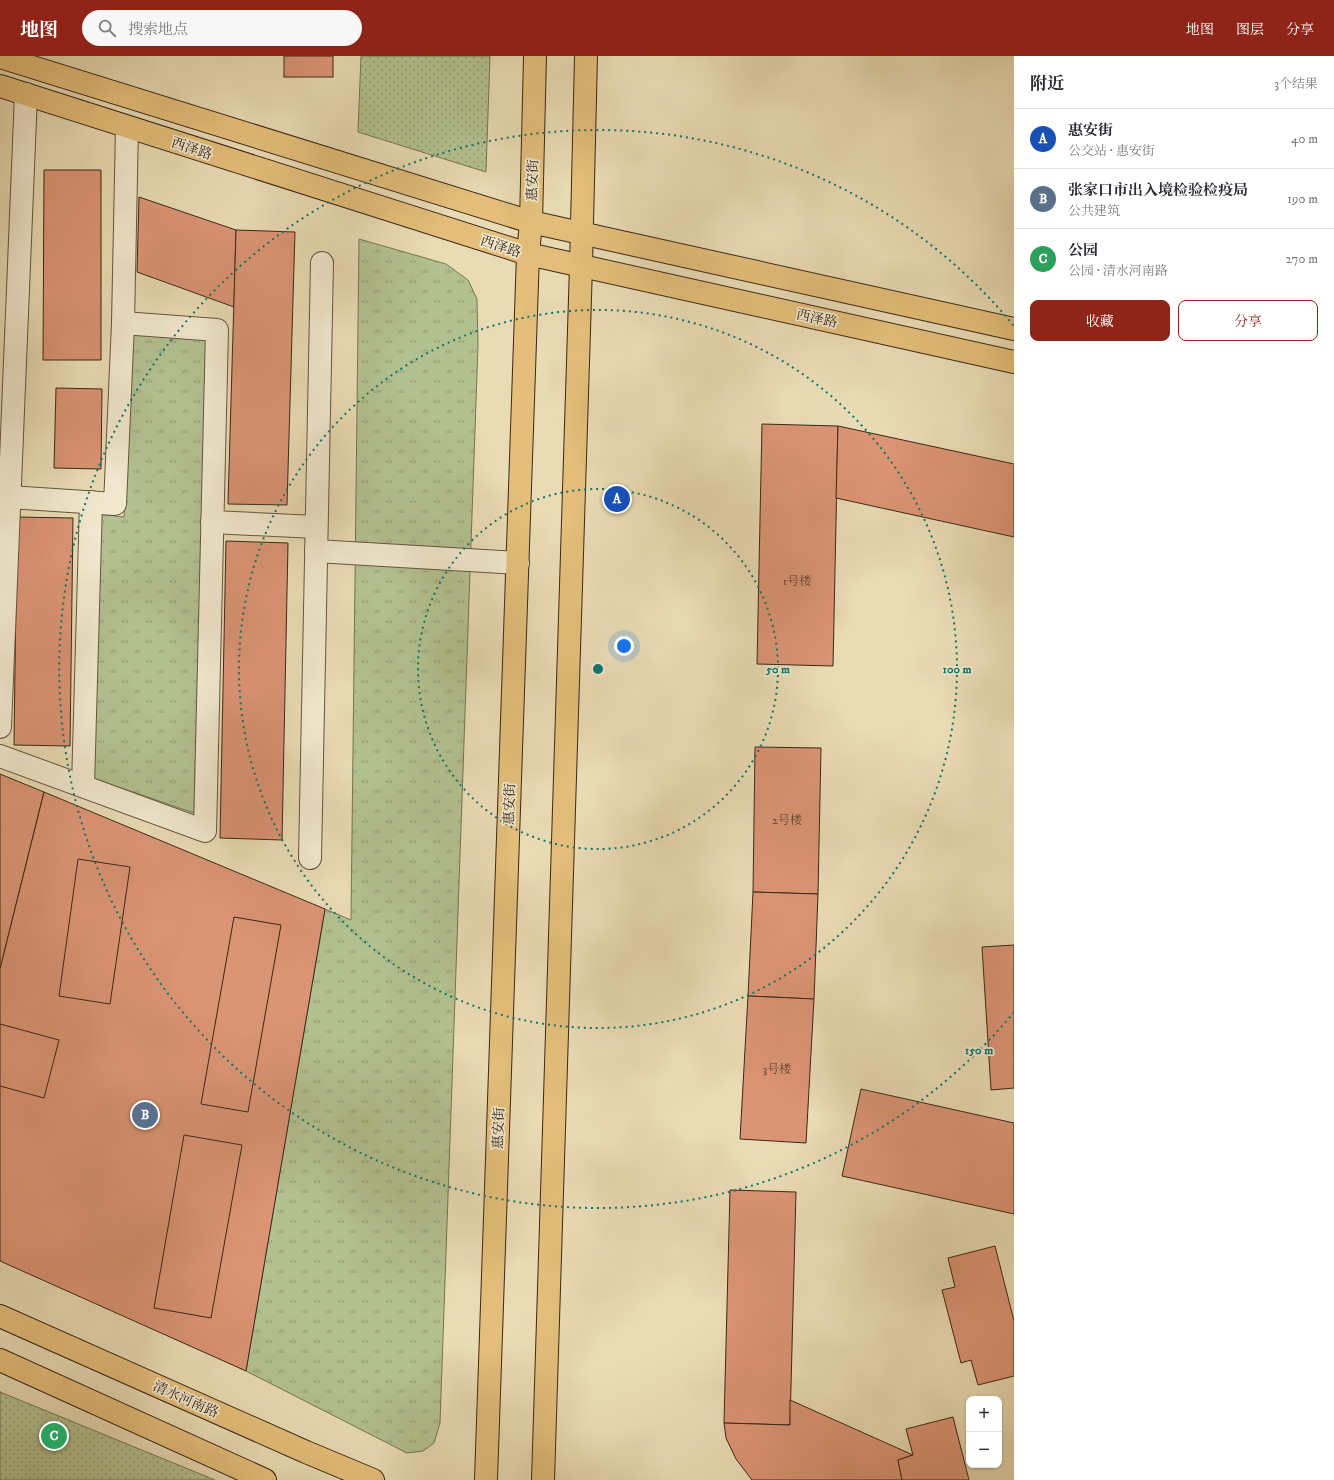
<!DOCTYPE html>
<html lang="zh">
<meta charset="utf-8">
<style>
:root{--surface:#fff;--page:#f7f7f7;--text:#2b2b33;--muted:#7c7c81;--line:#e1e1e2;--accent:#8f2418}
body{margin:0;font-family:"IM FELL DW Pica","Noto Serif SC",serif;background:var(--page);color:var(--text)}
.controls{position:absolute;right:12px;bottom:12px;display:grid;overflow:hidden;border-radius:8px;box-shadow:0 1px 3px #0004}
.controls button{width:36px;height:36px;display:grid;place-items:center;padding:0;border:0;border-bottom:1px solid var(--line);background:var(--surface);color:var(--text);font:20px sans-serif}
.you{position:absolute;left:624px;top:590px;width:14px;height:14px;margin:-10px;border:3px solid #fff;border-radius:50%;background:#1a73e8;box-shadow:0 0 0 6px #1a73e833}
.badge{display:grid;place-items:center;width:26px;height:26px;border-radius:50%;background:var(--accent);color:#fff;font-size:13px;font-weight:700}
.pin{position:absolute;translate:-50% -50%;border:2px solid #fff;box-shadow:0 1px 4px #0006}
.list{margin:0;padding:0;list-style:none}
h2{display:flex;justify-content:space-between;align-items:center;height:52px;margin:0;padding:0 16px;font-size:17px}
h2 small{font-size:13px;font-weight:400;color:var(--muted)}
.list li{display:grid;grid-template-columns:26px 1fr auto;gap:12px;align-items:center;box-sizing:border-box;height:60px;padding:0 16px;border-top:1px solid var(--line)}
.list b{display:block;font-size:15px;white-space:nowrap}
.list p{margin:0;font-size:13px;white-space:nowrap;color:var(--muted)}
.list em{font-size:13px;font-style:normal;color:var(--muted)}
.actions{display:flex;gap:8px;padding:12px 16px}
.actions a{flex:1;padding:9px 0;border:1px solid var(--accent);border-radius:8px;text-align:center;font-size:14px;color:var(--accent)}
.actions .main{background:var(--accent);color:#fff}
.icon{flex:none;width:22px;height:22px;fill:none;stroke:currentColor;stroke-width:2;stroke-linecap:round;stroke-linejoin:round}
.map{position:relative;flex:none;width:1014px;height:1424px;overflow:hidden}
header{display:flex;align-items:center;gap:24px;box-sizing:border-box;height:56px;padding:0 20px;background:var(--accent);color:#fff}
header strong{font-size:19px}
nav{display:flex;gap:22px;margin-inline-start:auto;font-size:14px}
.search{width:280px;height:36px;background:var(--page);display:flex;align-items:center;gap:10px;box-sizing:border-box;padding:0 14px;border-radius:22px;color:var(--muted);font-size:15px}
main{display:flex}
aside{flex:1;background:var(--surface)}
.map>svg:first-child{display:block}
.grass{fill:url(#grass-tufts);stroke:#767456}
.park{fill:url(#park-dots);stroke:#767456}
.building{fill:#db9474;stroke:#3a281b}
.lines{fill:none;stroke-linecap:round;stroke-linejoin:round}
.minor-casing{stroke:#665541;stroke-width:24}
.major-casing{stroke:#3a281b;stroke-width:24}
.minor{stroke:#f1e8ce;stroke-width:22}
.major{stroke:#e4be7a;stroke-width:22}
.ring{fill:none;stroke:#0f766e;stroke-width:2;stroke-dasharray:2 4}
.labels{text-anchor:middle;stroke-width:3.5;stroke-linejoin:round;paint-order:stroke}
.number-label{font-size:12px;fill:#624331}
.street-label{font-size:14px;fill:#3a281b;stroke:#f1e8ce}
.centre{fill:#0f766e;stroke:#f1e8ce;stroke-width:2}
.ring-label{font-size:12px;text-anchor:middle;font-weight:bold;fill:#0f766e;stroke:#f1e8ce;stroke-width:3.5;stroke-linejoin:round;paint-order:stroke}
</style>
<header>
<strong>地图</strong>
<div class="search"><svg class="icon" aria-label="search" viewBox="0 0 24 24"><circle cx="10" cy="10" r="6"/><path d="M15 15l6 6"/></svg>搜索地点</div>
<nav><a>地图</a><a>图层</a><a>分享</a></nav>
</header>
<main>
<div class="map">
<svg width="1014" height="1424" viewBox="0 0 1014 1424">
<defs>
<pattern id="grass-tufts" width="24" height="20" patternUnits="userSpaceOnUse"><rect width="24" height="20" fill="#b3c190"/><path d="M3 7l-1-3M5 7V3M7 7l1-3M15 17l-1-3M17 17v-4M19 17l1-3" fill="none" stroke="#939d75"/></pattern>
<pattern id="park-dots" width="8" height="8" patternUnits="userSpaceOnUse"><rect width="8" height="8" fill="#b3c190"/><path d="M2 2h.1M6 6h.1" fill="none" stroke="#939d75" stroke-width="1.8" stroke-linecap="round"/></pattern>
</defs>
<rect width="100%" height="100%" fill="#e9dbb4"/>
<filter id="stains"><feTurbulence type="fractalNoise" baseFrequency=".005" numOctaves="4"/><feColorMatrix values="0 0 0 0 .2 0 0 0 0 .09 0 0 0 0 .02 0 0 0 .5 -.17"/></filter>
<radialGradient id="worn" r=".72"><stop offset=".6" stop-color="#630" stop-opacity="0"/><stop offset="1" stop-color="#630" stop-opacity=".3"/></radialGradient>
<g class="grass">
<path d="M359 183 446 208 468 224 477 243 478 289 440 1367 434 1387 423 1395 407 1397 246 1315 325 853 351 864Z"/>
<path d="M133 278 207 284 194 757 92 722 98 458 124 461Z"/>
</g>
<g class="park">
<path d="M361 0H490L486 116 358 76Z"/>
<path d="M0 1335V1336L215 1424H0Z"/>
</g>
<g class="building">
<rect x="284" y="0" width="49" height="21"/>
<path d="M44 114H101V304H43Z"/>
<path d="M139 141 236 174 234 251 137 216Z"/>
<path d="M236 174 295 176 287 449 228 448Z"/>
<path d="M56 332 102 333 101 413 54 412Z"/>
<path d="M762 368 838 370 833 610 757 608Z"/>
<path d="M838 370 1014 408V481L836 442Z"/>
<path d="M17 461 73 462 70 690 14 689Z"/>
<path d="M226 485 288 487 282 784 220 782Z"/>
<path d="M755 691 821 692 818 838 753 836Z"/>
<path d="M0 718 44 736 0 913Z"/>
<path d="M44 736 325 853 246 1315 0 1205V913Z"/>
<path d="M78 803 130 811 110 948 59 940Z"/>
<path d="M753 836 818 838 814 943 748 940Z"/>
<path d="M234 861 281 869 248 1056 201 1048Z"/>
<path d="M1014 889V1032L991 1034 982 891Z"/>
<path d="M748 940 814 943 806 1087 740 1083Z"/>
<path d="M0 968 59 984 44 1042 0 1030Z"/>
<path d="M861 1033 1014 1067V1158L842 1120Z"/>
<path d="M184 1079 242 1089 211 1262 154 1252Z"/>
<path d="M730 1134 796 1136 790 1369 724 1367Z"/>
<path d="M995 1190 1014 1265V1320L978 1329 971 1304 961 1307 942 1234 955 1231 948 1202Z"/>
<path d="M790 1344 913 1399 898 1404 902 1424H752L736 1403 726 1382 724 1367 790 1369Z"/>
<path d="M953 1361 969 1424H902L898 1404 913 1399 906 1373Z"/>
</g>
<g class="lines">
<defs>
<g id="minor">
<path d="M123 267 127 71"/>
<path d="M212 466 316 471"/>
<path d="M316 495 518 507"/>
<path d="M0 671 26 38"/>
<path d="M0 700 205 775 217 274 123 267 115 448 9 441"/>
<path d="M83 730 91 446"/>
<path d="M310 802 322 207"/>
</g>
<g id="major">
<path d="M0 1 531 166 1014 273"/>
<path d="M0 30 528 198 1014 306"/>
<path d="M0 1260 306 1396 373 1424"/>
<path d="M0 1304 265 1424"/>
<path d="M486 1424 528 198 531 166 535 0"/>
<path d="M543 1424 581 210 586 0"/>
</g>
</defs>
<use href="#minor" class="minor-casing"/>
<use href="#major" class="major-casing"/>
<use href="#minor" class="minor"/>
<use href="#major" class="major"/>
</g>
<g class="ring">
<circle cx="598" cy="613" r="180"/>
<circle cx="598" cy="613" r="359"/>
<path d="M1014 956A539 539 0 1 1 1014 270"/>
</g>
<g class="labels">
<g class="number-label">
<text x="797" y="529">1号楼</text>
<text x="787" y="768">2号楼</text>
<text x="777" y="1017">3号楼</text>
</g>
<g class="street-label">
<text transform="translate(192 92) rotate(18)" y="5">西泽路</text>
<text transform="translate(532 124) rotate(-88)" y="5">惠安街</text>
<text transform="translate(501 190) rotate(18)" y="5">西泽路</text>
<text transform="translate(817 262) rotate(12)" y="5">西泽路</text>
<text transform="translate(509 748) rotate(-88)" y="5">惠安街</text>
<text transform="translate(498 1072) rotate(-88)" y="5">惠安街</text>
<text transform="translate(186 1343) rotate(24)" y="5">清水河南路</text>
</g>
</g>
<circle cx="598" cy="613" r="6" class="centre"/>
<g class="ring-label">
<text x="778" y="617">50 m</text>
<text x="957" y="617">100 m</text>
<text x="979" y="998">150 m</text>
</g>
<rect width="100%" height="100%" filter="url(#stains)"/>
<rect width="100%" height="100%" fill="url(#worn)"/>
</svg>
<div class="controls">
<button>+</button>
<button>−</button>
</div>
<div class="you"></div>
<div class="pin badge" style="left:617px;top:443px;background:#1a4fb4">A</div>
<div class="pin badge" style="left:145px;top:1059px;background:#5c6f8a">B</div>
<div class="pin badge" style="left:54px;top:1380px;background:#2e9e5b">C</div>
</div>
<aside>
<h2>附近<small>3个结果</small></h2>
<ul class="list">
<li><span class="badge" style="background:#1a4fb4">A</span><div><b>惠安街</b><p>公交站 · 惠安街</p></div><em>40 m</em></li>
<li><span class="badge" style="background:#5c6f8a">B</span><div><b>张家口市出入境检验检疫局</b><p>公共建筑</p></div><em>190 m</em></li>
<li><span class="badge" style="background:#2e9e5b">C</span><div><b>公园</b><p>公园 · 清水河南路</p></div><em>270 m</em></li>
</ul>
<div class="actions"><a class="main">收藏</a><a>分享</a></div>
</aside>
</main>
